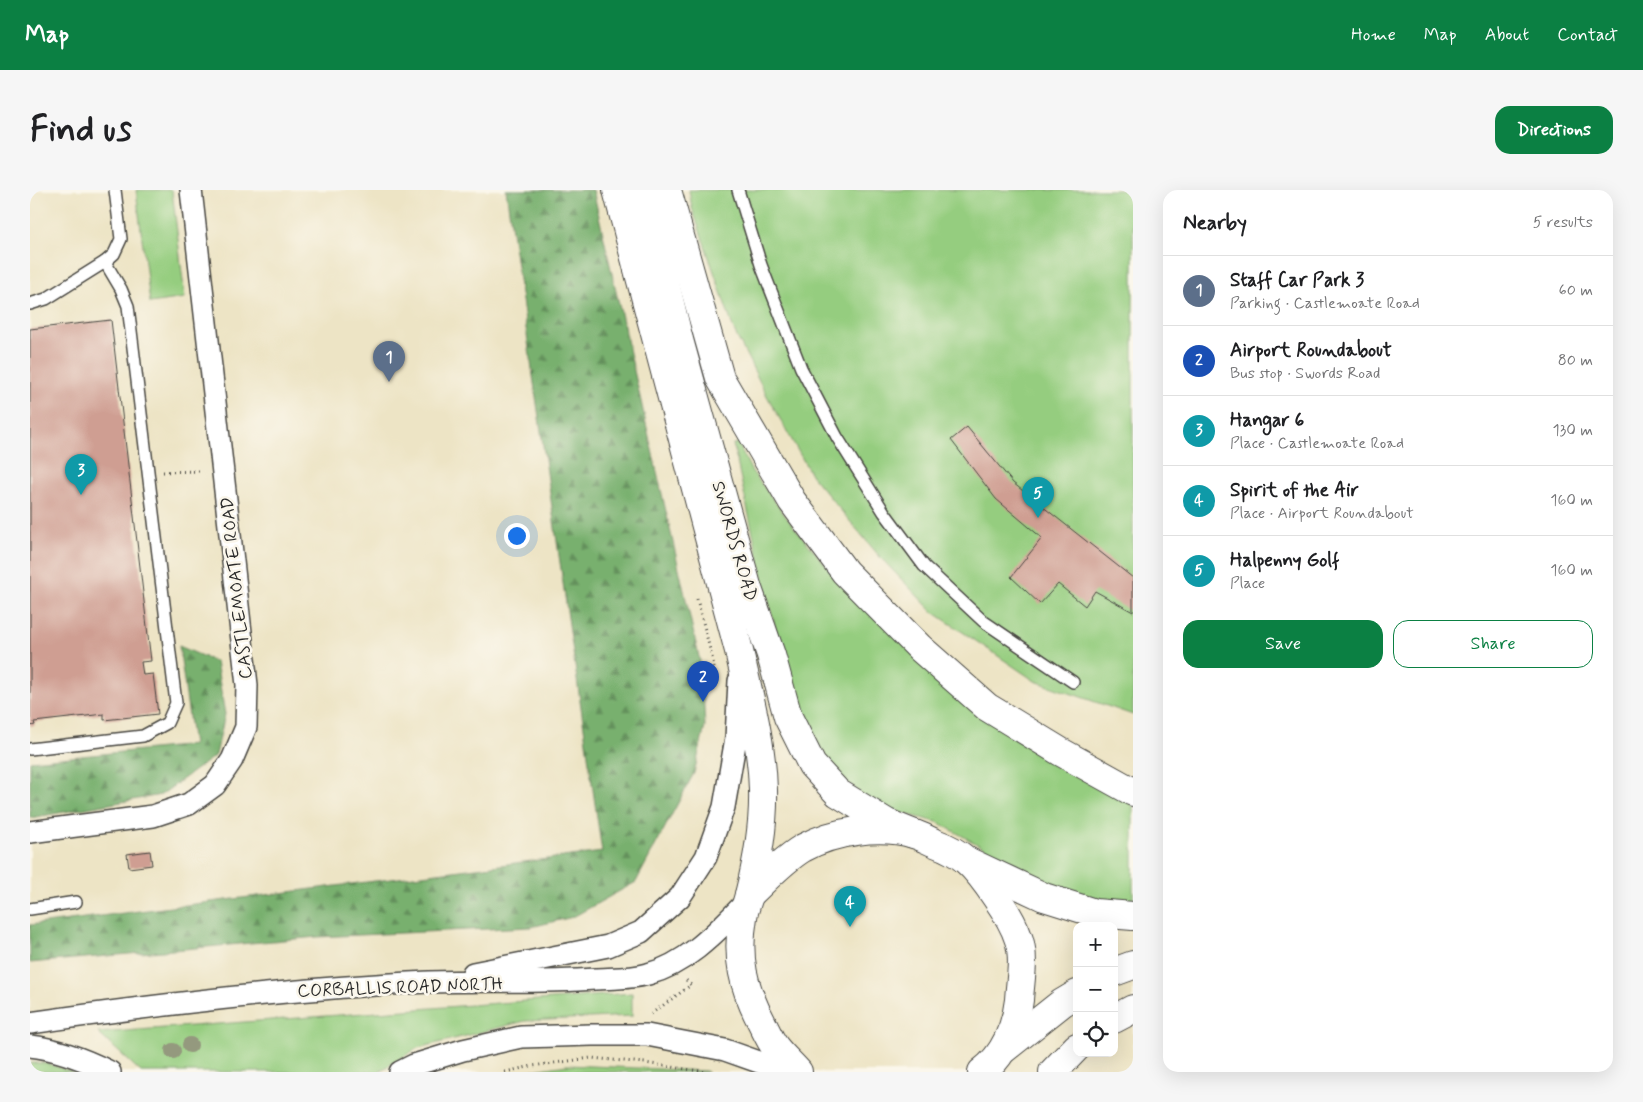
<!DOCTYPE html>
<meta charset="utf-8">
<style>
:root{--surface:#fff;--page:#f6f6f6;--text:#202124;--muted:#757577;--line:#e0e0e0;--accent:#0b8043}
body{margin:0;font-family:Mynerve,sans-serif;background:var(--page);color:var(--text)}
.controls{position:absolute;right:15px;bottom:15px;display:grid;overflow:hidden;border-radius:10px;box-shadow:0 5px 20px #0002}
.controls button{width:45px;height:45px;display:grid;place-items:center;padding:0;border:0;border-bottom:1px solid var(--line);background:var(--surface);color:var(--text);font:25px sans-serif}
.you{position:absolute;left:486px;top:345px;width:18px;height:18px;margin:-12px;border:4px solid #fff;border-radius:50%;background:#1a73e8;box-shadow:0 0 0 8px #1a73e833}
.badge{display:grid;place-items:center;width:32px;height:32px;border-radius:50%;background:var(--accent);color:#fff;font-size:16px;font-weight:700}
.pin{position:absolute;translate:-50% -41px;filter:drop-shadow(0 1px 2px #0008)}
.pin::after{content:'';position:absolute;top:26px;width:18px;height:15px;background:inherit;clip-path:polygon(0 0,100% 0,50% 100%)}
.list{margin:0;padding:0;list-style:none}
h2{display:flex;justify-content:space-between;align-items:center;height:65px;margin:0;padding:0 20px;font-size:21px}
h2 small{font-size:16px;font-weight:400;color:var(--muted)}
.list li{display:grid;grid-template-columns:32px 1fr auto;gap:15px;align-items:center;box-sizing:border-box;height:70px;padding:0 20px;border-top:1px solid var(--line)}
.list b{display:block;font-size:19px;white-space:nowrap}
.list p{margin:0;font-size:16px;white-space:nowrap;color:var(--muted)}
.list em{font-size:16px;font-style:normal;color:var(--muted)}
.actions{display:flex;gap:10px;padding:15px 20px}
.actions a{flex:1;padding:11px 0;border:1px solid var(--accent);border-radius:15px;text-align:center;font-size:18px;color:var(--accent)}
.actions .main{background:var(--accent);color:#fff}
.icon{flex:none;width:28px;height:28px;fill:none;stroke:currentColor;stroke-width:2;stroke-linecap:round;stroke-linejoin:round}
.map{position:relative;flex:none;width:1103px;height:882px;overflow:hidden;border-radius:15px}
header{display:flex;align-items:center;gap:30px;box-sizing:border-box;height:70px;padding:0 25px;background:var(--accent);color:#fff}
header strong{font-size:24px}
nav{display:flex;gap:28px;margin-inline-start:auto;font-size:18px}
.intro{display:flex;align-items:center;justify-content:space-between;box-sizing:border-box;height:120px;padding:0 30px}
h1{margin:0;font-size:35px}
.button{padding:12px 22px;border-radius:15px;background:var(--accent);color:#fff;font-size:18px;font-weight:700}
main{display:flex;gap:30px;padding:0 30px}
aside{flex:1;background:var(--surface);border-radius:15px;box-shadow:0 5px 20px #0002}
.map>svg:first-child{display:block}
.green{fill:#95cd7f;stroke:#607c55}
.forest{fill:url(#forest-firs);stroke:#526e4c}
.building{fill:#cf9e92}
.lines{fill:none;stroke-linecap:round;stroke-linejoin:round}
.lane-casing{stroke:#484742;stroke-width:14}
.street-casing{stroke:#484742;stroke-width:24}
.secondary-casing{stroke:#484742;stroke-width:30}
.highway-casing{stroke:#484742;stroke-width:30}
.path{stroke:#484742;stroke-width:3;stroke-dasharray:1 4;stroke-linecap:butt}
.lane{stroke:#fff;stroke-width:11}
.street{stroke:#fff;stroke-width:21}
.secondary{stroke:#fff;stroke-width:28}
.highway{stroke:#fff;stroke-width:28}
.tree{fill:#94997e}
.labels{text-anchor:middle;stroke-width:5;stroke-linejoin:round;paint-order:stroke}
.street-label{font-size:18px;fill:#2b2b2b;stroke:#fbf7ec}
</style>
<header>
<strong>Map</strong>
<nav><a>Home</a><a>Map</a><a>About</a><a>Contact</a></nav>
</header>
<div class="intro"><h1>Find us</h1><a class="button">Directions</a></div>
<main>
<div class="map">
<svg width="1103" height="882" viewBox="0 0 1103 882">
<defs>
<pattern id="forest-firs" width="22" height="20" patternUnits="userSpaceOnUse" patternTransform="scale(1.25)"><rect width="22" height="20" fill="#78b06e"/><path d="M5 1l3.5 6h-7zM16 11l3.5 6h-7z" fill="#638f5b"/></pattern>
</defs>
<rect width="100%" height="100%" fill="#fbf7ec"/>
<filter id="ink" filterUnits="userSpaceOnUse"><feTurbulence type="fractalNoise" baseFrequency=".02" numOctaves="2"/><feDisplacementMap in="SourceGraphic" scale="10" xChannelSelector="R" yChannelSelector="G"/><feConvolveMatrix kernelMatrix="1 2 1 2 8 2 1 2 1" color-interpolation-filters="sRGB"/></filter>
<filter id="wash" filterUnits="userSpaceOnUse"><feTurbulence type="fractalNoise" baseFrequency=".0096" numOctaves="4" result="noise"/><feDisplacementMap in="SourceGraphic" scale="20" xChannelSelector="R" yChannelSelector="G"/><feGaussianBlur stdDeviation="1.12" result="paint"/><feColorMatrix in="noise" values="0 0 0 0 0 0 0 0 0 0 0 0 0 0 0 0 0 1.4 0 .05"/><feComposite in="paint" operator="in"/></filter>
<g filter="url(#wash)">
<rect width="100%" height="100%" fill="#ede4c5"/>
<g class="green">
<path d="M106 0H142L155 108 120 113Z"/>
<path d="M659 0H1103V525L1005 491 903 422 850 367 782 286 736 204 705 143 662 18Z"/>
<path d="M708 253 721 280 763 336 806 387 1103 612V714L1075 712 1045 704 1016 692 907 632 859 620 838 611 806 582 787 555 765 514 735 397 703 254Z"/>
<path d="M602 803V826L495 831 388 858 348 882H111L68 843Z"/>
<path d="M0 873H15L44 882H0Z"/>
<path d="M537 875 676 881 678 882H491Z"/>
</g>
<g class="forest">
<path d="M476 0H563L672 480 675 537 664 583 606 692 543 727 501 737 287 747 0 773V735L572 662Z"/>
<path d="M149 456 186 472 195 524 186 565 131 605 0 628V571L163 555Z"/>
</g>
<g id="blocks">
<g class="building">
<path d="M81 130 121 471 111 472 113 485 123 484 128 524 74 530V524L4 532 5 535 0 536V139Z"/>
<path d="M937 237 983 293 1103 388V422L1065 401 1055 416 1028 394 1010 414 981 387 1012 348 966 309 921 250Z"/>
<path d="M120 661 122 675 99 678 97 664Z"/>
</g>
</g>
</g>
<g filter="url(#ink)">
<use href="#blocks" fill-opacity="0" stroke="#484742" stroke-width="1"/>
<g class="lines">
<defs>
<g id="lane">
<path d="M708 0 731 75 771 178 807 247 854 322 894 376 953 431 1043 492"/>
<path d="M0 114 16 109 75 72"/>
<path d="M0 559 113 546 137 533 146 513 98 116 91 99 75 72 84 64 91 49 85 0"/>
<path d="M0 719 46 712"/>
</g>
<g id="street">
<path d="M0 642 123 626 159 614 185 595 202 570 216 537 217 495 161 0"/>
<path d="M443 783 578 756 611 742 650 707 676 667 694 617 706 548 709 491"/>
<path d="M0 833C132 814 265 798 399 792 454 790 510 793 565 789 582 788 601 789 618 784 658 774 689 739 717 711"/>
<path d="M0 856C28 859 54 869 80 882"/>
<path d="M370 882 384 875 433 860 491 847 562 845H617L695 860 757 882"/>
</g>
<g id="secondary">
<path d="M587 0 709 461C719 506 732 553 733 600 734 633 727 673 719 705 717 713 714 720 713 727 706 768 713 797 732 833 736 841 740 850 745 857 752 866 761 874 768 882"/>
<path d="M612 0 649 150 717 396 741 465 758 527 782 575 808 603 857 633 884 644"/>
<path d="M719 705C736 689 753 670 773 658 804 641 850 634 884 644 891 646 898 650 905 653 916 657 928 663 937 671 948 681 958 695 966 707 975 720 984 734 989 750 995 769 990 791 989 810 986 837 974 866 952 882"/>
</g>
<g id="highway">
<path d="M637 0 690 188 762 311 815 382 890 458 957 517 1031 562 1103 602"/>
<path d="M937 671 1014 707 1065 723 1103 726"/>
<path d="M1084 782 1103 775"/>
<path d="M1084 829 1103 819"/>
<path d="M974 859 1032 813 1047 804"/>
<path d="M1023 882 1047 857"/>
</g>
</defs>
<use href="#lane" class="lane-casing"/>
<use href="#street" class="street-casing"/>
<use href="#secondary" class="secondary-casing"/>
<use href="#highway" class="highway-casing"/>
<g class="path">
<path d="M133 282 172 281"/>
<path d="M667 409 683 471 686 491"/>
<path d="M621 824 661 795 656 790"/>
<path d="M475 882 502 876 561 868 615 873 676 882"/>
</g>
<use href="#lane" class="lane"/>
<use href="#street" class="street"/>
<use href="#secondary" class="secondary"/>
<use href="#highway" class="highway"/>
</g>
<g class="tree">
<circle cx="160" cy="855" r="8"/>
<circle cx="143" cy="861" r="8"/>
</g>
</g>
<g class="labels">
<g class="street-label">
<text transform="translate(705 351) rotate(74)" y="6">SWORDS ROAD</text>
<text transform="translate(206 398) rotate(-96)" y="6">CASTLEMOATE ROAD</text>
<text transform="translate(370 797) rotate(-2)" y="6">CORBALLIS ROAD NORTH</text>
</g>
</g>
</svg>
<div class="controls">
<button>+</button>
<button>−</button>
<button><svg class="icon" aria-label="locate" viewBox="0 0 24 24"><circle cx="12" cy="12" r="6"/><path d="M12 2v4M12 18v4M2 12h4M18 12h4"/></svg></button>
</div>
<div class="you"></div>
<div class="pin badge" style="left:359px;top:192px;background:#5c6f8a">1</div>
<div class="pin badge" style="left:673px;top:512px;background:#1a4fb4">2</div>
<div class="pin badge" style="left:51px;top:305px;background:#0f9aa8">3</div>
<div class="pin badge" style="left:820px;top:737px;background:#0f9aa8">4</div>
<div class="pin badge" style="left:1008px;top:328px;background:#0f9aa8">5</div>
</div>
<aside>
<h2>Nearby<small>5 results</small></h2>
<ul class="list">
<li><span class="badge" style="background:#5c6f8a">1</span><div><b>Staff Car Park 3</b><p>Parking · Castlemoate Road</p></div><em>60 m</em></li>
<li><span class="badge" style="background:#1a4fb4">2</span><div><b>Airport Roundabout</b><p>Bus stop · Swords Road</p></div><em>80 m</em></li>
<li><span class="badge" style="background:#0f9aa8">3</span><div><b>Hangar 6</b><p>Place · Castlemoate Road</p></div><em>130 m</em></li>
<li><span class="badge" style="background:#0f9aa8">4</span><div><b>Spirit of the Air</b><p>Place · Airport Roundabout</p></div><em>160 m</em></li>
<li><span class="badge" style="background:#0f9aa8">5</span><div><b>Halpenny Golf</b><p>Place</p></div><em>160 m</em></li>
</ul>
<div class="actions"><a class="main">Save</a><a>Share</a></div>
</aside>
</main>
